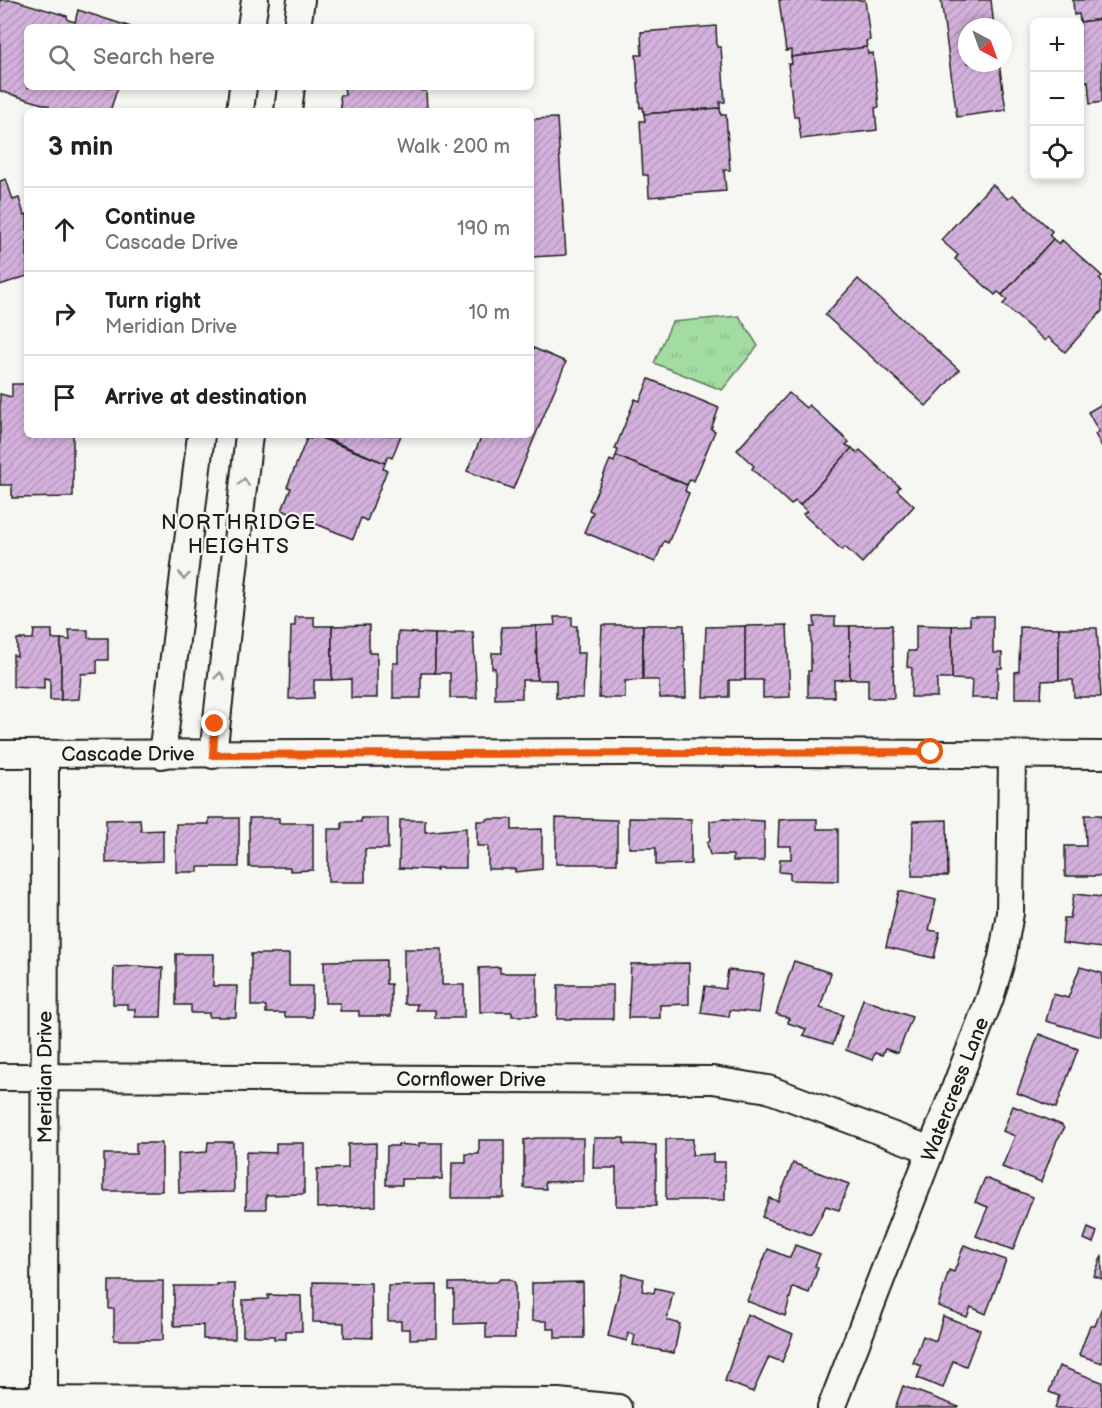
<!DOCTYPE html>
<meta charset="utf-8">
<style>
:root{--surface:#fff;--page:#f6f6f6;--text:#222;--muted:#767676;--line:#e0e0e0}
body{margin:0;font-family:"Balsamiq Sans",sans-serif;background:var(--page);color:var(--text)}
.controls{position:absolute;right:18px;top:18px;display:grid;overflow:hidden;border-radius:9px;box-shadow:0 3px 9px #0003}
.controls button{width:54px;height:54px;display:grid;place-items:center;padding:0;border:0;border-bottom:2px solid var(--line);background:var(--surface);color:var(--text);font:30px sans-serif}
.compass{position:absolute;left:958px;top:18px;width:54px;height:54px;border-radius:50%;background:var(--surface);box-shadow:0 3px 9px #0003;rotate:139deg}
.stop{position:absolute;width:18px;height:18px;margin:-14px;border:4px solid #ea580c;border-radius:50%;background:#fff}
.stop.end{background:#ea580c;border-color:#fff;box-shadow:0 2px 6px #0008}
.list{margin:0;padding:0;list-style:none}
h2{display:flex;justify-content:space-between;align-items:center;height:78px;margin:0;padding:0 24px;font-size:26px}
h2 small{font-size:20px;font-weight:400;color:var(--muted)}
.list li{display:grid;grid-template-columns:39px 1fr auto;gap:18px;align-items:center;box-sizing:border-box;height:84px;padding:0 24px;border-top:2px solid var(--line)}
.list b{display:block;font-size:22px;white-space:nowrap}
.list p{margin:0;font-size:20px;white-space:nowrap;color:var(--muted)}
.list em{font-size:20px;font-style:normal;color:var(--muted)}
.icon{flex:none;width:33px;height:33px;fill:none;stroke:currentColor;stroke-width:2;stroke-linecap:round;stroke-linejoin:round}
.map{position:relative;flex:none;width:1102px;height:1408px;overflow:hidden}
.search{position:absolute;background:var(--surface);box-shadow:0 3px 9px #0003;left:24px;top:24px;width:510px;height:66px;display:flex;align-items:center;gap:15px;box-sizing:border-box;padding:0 21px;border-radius:9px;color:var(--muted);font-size:22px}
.panel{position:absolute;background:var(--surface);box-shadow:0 3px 9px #0003;left:24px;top:108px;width:510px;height:330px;border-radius:9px}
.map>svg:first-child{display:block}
.park{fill:url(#park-tufts);stroke:#607c5f;stroke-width:1.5}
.building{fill:url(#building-hatch);stroke:#1c1c1c;stroke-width:1.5}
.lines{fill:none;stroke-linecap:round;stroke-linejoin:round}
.minor-casing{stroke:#1c1c1c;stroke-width:30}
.minor{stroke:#f6f6f2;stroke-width:26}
.oneway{stroke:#949492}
.route{stroke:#ea580c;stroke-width:8}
.labels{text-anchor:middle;stroke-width:4.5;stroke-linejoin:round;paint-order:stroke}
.street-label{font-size:20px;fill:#1c1c1c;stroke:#f6f6f2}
.neighbourhood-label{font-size:21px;letter-spacing:1.5px;fill:#1c1c1c;stroke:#f6f6f2}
</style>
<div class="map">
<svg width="1102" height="1408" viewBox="0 0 1102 1408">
<defs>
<pattern id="park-tufts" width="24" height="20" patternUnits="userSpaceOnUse" patternTransform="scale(1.5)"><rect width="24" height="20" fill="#a3dca2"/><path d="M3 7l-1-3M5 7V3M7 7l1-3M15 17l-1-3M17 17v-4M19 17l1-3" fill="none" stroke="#8cbc8b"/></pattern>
<pattern id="building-hatch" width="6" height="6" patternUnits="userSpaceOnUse" patternTransform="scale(1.5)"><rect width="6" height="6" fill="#d3b1dc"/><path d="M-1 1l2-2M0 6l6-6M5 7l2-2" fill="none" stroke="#b598bc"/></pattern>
</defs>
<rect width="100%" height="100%" fill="#f6f6f2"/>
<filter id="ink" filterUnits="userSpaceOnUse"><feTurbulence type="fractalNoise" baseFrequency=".0167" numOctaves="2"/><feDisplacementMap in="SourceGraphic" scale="12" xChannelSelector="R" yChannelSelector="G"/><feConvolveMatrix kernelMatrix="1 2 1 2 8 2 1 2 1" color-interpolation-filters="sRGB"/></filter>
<g filter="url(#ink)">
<path class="park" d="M739 316 758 346 722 390 654 363 672 322Z"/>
<g class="building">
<path d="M0 0H14L67 16 68 20 75 22 78 10 131 27H27V87H118L110 111H46L49 106 0 91Z"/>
<path d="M779 0H865L870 40 866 41 867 47 791 57V50L786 51Z"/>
<path d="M941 0H991L994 27H967V63H999L1006 110 957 117Z"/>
<path d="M1073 0H1102V19L1080 22 1079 14 1074 15Z"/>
<path d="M1102 19V102L1090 104 1088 81 1083 82 1080 56V22Z"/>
<path d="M716 26 717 47H721L725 102H720V108L644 114 643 107 640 108 636 55H642L641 32Z"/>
<path d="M867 47 868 54 873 53 879 107 875 108 877 130 801 139 798 117H794L788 64H792L791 57Z"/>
<path d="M344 87H421L422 91 426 90 427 111H341L340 95H345Z"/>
<path d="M720 108 721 115H726L730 170H724L726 191 649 197 648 175H643L640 121H645L644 114Z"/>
<path d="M557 118 566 255 531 257V119Z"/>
<path d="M6 179 13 200 19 198 24 215 27 214V276L0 285V181Z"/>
<path d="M992 184 1008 199 1013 195 1052 231 1049 235 1053 239 1002 295 998 292 995 295 955 259 958 255 941 240Z"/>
<path d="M1053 239 1059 244 1062 240 1102 276 1099 279 1102 282V311L1065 352 1048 337 1045 341 1003 304 1007 300 1002 295Z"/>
<path d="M858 279 959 370 926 406 825 315Z"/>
<path d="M531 347 566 362 513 489 467 471 482 435H531Z"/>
<path d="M649 379 719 408 711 429 715 431 694 481 690 479 687 485 616 456 618 450 615 449 635 399 640 401Z"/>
<path d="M12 384H27V435H73V497L12 498V485H0V394L12 397Z"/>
<path d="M789 393 806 408 809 405 849 442 846 445 852 448 800 505 795 501 791 505 752 469 754 466 737 450Z"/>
<path d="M1102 404V447L1095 434 1099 432 1088 412Z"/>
<path d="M313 435 385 463 383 469 387 470 367 521 361 518 353 539 282 510 291 488 287 487 307 438 311 439Z"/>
<path d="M318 435H401L392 458 388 456 385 463Z"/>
<path d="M852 448 857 453 860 450 900 487 897 490 914 506 862 563 845 547 842 550 803 514 807 511 800 505Z"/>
<path d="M616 456 687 485 685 491 689 493 668 543 664 541 655 562 584 532 593 512 589 510 610 460 614 462Z"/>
<path d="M970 616H993V653H1002V668H998L997 698H971L972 680 952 679V626L970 625Z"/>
<path d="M295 617H314V626H332V680H314V698L289 699 291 626H295Z"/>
<path d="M554 617H572V626H577V653H585L583 698H556V680H537L536 626 555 625Z"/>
<path d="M814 617H835V626H850V679L834 680V697H808V671H811V627H815Z"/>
<path d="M369 625V653H377V698H351V679L332 680V626Z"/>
<path d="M602 625H643V680L625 681V698H599Z"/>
<path d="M643 625H684L686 698H660L659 680H643Z"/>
<path d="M787 625 790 697 763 698V680H745V626Z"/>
<path d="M892 625 894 698H868V679H850V626Z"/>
<path d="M916 625 952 626V679H937V697H911L912 668 907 667 908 651H916Z"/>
<path d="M536 626 537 680H522V698L495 699V668H492V653H502L501 627Z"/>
<path d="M745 626V680H729V697H703L706 627Z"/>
<path d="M1020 627 1059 628V680L1042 681 1041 698H1015V672L1019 671Z"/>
<path d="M1059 628H1097L1101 697H1074L1073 680H1059Z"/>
<path d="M34 630H52V639H61V700H50V679L44 678V689L13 687V655L17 656V639H33Z"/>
<path d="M69 630H88V638H108V660H97V673L81 674 79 699 61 700V639L70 640Z"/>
<path d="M398 632 435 634V673H421V698H393V663H398Z"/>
<path d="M455 632H473L477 698H450V673H435V634H455Z"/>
<path d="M1085 815H1102V876H1065V846H1086Z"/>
<path d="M209 818H239V867H198V872H176V824H209Z"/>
<path d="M249 818H279V823H313V870L290 871V867H249Z"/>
<path d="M361 818H388V849H365V882H328V829H342V822H361Z"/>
<path d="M556 818 617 820V864H556Z"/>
<path d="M629 818 691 819V864L656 865V848H629Z"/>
<path d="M140 819 141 831 163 830V861L106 863V820Z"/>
<path d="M487 819H512V830L542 829V869L515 872V869H488V846H477V821H487Z"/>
<path d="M724 819 764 821V861H733V855H710L707 843 710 841V821Z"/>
<path d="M792 819H817V829H838V881L790 880V873L779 872 780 859H791V846H778L779 820Z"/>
<path d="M400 820H425V832L466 828V868H436L437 870 399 868Z"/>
<path d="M947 820 948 876H912L913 821Z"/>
<path d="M899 891 936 900 929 930 940 932 934 958 886 947Z"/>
<path d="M1074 894 1102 897V948L1062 943 1064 918H1070Z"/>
<path d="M404 949H442V985H464V1018H435V1010H416L417 1004H404Z"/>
<path d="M176 954H214L213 986H237L236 1017H209V1013H191V1005H176Z"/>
<path d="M251 954H289V986H312V1017H285V1013H266V1006H251Z"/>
<path d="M386 960V984H391V1016H359V1011H340V1003H325L324 961Z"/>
<path d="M794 961 831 973 820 1008 843 1015 833 1044 803 1035 806 1029 788 1023 789 1018 776 1014Z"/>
<path d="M689 963V1004L660 1005V1018H628L631 964Z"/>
<path d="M137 966 163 968 161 1017H135V1009H127V1004H113L114 967Z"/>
<path d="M500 967V973H537V1016H512V1012H480L479 968Z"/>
<path d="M1080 967 1102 973V1037L1046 1021 1053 994 1068 998Z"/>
<path d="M728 970 764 974 759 1013 730 1010 729 1017 701 1013 705 986 725 989Z"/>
<path d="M558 985H613V1019H557Z"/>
<path d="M863 999 912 1017 898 1053 885 1049 882 1055 875 1053 872 1060 846 1050Z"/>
<path d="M1039 1034 1078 1049 1056 1108 1017 1093Z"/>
<path d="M1013 1106 1062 1125 1064 1129 1057 1140 1041 1182 1002 1167 1015 1136 1003 1131Z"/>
<path d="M536 1138H583V1181L545 1182 546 1189 524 1188V1140Z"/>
<path d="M594 1138H624V1144L656 1145V1206H616V1168H593Z"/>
<path d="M666 1139H693L692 1155 713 1154V1162H725V1200H666Z"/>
<path d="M479 1140H504V1198H451L452 1163H466V1154H479Z"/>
<path d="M208 1142H233L234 1192 179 1193 178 1154 207 1152Z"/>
<path d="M136 1143H162V1191H104V1154H136Z"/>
<path d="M276 1143H304V1194L266 1195V1209H246V1152L276 1153Z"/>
<path d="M376 1143V1206L317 1208V1169L348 1168V1144Z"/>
<path d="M419 1143H442V1179H402V1185H386L387 1146H398V1144L419 1146Z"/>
<path d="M793 1163 849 1184 839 1210 826 1206 811 1235 762 1217 769 1198 778 1201Z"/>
<path d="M985 1178 1033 1197 1013 1250 976 1236 988 1207 975 1202Z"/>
<path d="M1088 1228 1097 1232 1093 1243 1084 1239Z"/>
<path d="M795 1245 820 1254 815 1266 818 1268 809 1293 793 1287 785 1316 747 1301 768 1249 790 1258Z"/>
<path d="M964 1245 1006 1260 986 1314 971 1307 967 1317 938 1306 949 1270 954 1272Z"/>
<path d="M1102 1255V1279L1094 1276Z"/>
<path d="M623 1274 644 1279 642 1291 654 1293 655 1288 673 1292 667 1320 680 1324 674 1353 633 1345 635 1335 628 1333 627 1341 608 1336Z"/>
<path d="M500 1279H510L515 1283V1338H486V1323L454 1324V1290H449V1283L497 1282Z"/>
<path d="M109 1281H163V1340H114V1309H109Z"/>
<path d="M313 1282 371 1283 372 1338 344 1337V1323L313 1322Z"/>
<path d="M583 1282 584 1338H555V1329H547V1321H532V1283Z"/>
<path d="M217 1284H235V1339H203V1325L174 1326V1286H217Z"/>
<path d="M437 1285V1338L410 1339V1329H401V1321H388V1286Z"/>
<path d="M268 1295 301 1296 302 1331H286V1339H274V1336H243V1300L268 1299Z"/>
<path d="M1102 1307V1363L1079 1355 1090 1325 1095 1326Z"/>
<path d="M747 1314 793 1334 782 1362 769 1357 753 1392 725 1381Z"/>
<path d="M943 1316 980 1330 966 1366 953 1361 943 1388 917 1378 922 1366 913 1363 923 1336 936 1341Z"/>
<path d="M1059 1366 1102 1382V1408H1055L1059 1396 1049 1392Z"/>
<path d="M903 1386 959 1407 958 1408H895Z"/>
</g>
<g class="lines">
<defs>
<g id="minor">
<path d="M251 27 255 0"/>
<path d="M297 27 301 0"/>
<path d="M240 111 243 87"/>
<path d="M288 111 291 87"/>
<path id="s1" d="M0 754 624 752 1102 755"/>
<path d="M162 755 201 435"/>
<path d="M213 755 249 435"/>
<path id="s2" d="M0 1077 713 1080 768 1089 931 1150"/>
<path d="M0 1400 558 1402 618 1408"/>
<path id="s3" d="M44 1401 45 754"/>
<path id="s4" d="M831 1408 990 998 1002 958 1010 913 1012 756"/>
</g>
</defs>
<use href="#minor" class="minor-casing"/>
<use href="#minor" class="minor"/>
</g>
<defs><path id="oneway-chevron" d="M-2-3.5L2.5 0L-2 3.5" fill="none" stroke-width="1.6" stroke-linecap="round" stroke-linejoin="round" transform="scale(1.5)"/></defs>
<g class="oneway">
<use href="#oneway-chevron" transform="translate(244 482) rotate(-83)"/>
<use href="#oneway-chevron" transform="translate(184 576) rotate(97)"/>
<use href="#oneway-chevron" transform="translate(220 676) rotate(-83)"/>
</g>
</g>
<g class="lines" filter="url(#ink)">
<path class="route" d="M215 724 213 755 931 752"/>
</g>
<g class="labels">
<g class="street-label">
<text dy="7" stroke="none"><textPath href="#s1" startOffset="128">Cascade Drive</textPath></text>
<text dy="7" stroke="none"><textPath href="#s3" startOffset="324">Meridian Drive</textPath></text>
<text dy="7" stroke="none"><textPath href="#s2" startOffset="471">Cornflower Drive</textPath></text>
<text dy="7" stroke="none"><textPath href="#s4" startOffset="342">Watercress Lane</textPath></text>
</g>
<g class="neighbourhood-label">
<text x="239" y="529">NORTHRIDGE<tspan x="239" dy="24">HEIGHTS</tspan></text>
</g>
</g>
</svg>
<div class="controls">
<button>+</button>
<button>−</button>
<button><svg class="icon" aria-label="locate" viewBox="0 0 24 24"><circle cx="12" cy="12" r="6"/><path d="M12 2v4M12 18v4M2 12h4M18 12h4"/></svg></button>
</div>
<svg class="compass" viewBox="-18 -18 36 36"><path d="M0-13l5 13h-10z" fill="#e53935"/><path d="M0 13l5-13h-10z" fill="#767676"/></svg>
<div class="stop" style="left:931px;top:752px"></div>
<div class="stop end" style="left:215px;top:724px"></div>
<div class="search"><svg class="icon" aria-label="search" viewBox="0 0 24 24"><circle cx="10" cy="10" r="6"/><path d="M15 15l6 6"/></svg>Search here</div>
<section class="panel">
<h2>3 min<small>Walk · 200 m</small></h2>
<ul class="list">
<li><svg class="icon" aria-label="ahead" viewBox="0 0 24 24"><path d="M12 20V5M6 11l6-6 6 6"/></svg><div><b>Continue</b><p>Cascade Drive</p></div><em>190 m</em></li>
<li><svg class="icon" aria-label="right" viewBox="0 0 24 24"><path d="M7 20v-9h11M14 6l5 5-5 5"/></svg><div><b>Turn right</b><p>Meridian Drive</p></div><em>10 m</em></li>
<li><svg class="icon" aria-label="arrive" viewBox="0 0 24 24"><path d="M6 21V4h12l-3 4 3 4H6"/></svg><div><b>Arrive at destination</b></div></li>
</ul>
</section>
</div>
